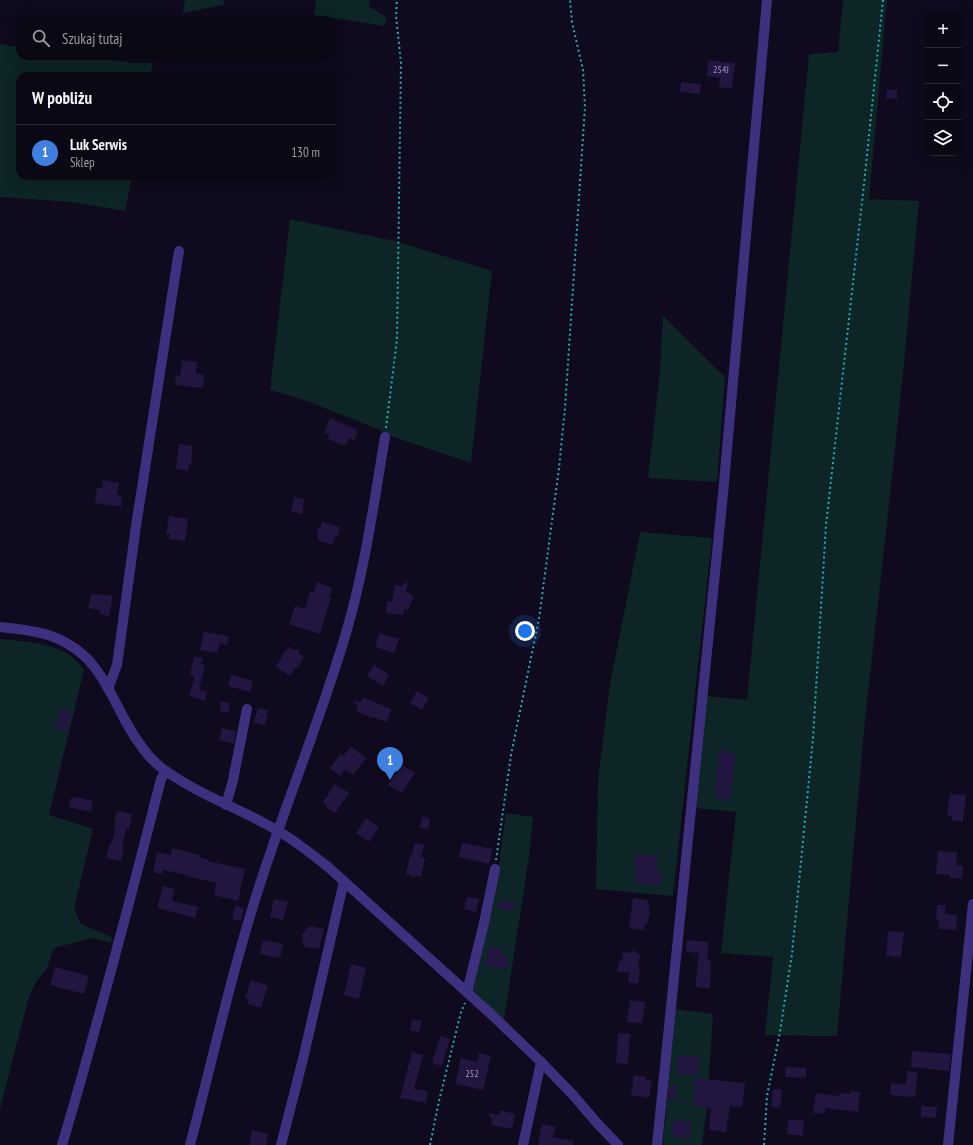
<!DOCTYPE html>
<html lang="pl">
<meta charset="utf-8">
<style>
:root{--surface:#0b0816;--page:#14111f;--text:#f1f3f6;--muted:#9a9aa1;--line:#2b2935;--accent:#d93025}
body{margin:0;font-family:"PT Sans Narrow",sans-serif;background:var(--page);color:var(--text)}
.controls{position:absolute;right:12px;top:12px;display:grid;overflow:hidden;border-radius:8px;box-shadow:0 4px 16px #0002}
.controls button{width:36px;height:36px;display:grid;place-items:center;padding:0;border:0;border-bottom:1px solid var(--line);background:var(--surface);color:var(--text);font:20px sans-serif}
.you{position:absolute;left:525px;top:631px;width:14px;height:14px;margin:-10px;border:3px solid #fff;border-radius:50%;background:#1a73e8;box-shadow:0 0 0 6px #1a73e833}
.badge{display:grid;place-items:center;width:26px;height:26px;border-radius:50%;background:var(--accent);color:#fff;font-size:13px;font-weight:700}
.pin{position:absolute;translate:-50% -33px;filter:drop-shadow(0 1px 2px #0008)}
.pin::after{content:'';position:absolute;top:21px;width:14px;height:12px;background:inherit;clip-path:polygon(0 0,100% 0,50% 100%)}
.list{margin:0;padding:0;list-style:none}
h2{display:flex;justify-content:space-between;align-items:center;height:52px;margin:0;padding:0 16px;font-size:17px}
h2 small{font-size:13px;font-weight:400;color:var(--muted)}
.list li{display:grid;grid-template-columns:26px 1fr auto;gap:12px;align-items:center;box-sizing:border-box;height:56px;padding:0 16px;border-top:1px solid var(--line)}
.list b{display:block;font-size:15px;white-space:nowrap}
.list p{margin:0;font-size:13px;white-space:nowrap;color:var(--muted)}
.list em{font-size:13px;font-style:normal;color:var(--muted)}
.icon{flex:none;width:22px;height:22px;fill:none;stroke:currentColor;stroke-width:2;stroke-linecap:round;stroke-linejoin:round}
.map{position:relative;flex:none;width:973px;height:1145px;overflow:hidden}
.search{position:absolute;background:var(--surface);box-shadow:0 4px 16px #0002;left:16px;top:16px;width:320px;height:44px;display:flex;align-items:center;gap:10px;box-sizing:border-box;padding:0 14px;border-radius:12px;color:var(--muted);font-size:15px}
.panel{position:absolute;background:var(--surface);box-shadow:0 4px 16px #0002;left:16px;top:72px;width:320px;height:108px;border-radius:12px}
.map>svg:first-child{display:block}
.green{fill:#0d2527}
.building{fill:#22153f}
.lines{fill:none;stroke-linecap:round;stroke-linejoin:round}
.path{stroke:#24adb5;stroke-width:2;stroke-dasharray:2 3;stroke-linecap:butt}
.minor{stroke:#3d317f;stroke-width:10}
.labels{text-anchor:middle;stroke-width:3;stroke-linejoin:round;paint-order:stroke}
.number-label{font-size:10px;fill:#a79acf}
</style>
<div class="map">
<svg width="973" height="1145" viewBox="0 0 973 1145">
<rect width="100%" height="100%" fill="#0f0a1d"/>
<g class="green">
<path d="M185 0H225L223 5 183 13Z"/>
<path d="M316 0H369V6L387 18 384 26 314 15Z"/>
<path d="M843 0H887L869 199 919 201 903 374 886 532 865 720 837 1036 765 1035 773 957 721 953 736 812 695 808 707 696 747 700 809 54 838 52Z"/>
<path d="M0 44 20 47V56H85L131 63H153L150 76H20V176H132L125 211 72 202 0 197Z"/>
<path d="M290 219 395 241 492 271 471 463 388 435 380 430 304 400 270 390Z"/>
<path d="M663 316 725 377 717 482 648 478 660 371Z"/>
<path d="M640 532 712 538 673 896 596 889 598 781 610 684Z"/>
<path d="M0 639C26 642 55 642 76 660 79 663 81 667 84 670L49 815 93 829 74 909 81 924 112 937 111 943 91 938 54 948 47 968 36 982 28 1000 0 1109Z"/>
<path d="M506 813 533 817 530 850 504 1020 471 989 498 871Z"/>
<path d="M675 1009 713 1014 707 1107 702 1145H663Z"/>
</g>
<g class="building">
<path d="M708 60 735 63 732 89 719 87 720 78 707 76Z"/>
<path d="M681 82 701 84 700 94 680 92Z"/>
<path d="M887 89 897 90V99L886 98Z"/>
<path d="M182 360 197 362 196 373 204 375 203 388 175 385 176 375 180 376Z"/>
<path d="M330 418 358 430 354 440 349 438 346 446 328 439 330 435 324 433Z"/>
<path d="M179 444 193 446 191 464H189L188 471 176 469Z"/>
<path d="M103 480 119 483 117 495 122 496 121 507 95 503 97 488H102Z"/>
<path d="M294 497 304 499 302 514 291 512Z"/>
<path d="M169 516 188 519 185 541 169 539 170 534H166Z"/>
<path d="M322 522 340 527 337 538 335 537 333 545 317 540 318 535 317 532 318 528 321 527Z"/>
<path d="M408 581 406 593H410L413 597 412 602 410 603 409 610 404 609 403 615 386 613 387 601 392 602 395 585 401 586Z"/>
<path d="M317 582 332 588 329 597H331L320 634 289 624 295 606 305 609 310 591 314 592Z"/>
<path d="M91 594 99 595V594L113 596 109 616 100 614V610L88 608Z"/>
<path d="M204 632 229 636 227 645 220 643 217 653 200 650Z"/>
<path d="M379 633 399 639 394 653 375 647Z"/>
<path d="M289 647 294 650H299V654L304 657 297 669 295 668 290 676 276 667 282 657V655Z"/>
<path d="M194 656 203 658 201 664 205 665 199 690 207 692 205 701 189 696 195 676 190 675Z"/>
<path d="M374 665 389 675 383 686 367 676Z"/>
<path d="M231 675 253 681 250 692 228 686Z"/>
<path d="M417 691 429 698 422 710 410 703Z"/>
<path d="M363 697 391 709 387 722 372 717V718L356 711 358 707 353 702 362 701Z"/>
<path d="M221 701 230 703 228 713 220 711Z"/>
<path d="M258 708 268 710 265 725 254 722Z"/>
<path d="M60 709 72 712 67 732 55 729Z"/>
<path d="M222 728 236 731 234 744 219 740Z"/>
<path d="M351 746 366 758 353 775 345 769 340 776 330 768 341 754 343 756Z"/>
<path d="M720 746 726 753 735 754 730 799 715 798Z"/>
<path d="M401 764 415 773 402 793 388 785Z"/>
<path d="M335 784 349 793 335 813 326 807 327 805 323 802Z"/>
<path d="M950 794 966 795 963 822 952 820V816L947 815Z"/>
<path d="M76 797 93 801 91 812 69 807 71 798H75Z"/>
<path d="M117 811 132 814 129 829H126L122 846H124L121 861 106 858 110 843H112L116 826H114Z"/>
<path d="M422 817 430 819 428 829 420 828Z"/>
<path d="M366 818 379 827 369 842 356 833Z"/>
<path d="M414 843 424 845 421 857 425 858 421 877 416 876 413 878 411 875 406 874 410 855H412Z"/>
<path d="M462 843 493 849 489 864 459 857Z"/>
<path d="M172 848 200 855V857L209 860 208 861 245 869 238 901 214 895 216 883 188 876V875L163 870 162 874 153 872 157 852 171 855Z"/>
<path d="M938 851 957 852 956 865 963 866 962 879 950 878V875L936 874Z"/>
<path d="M635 854 657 856 656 871 662 872 660 885 636 883 637 867H634Z"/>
<path d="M163 886 175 889 172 901 198 907 195 918 157 908Z"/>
<path d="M467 897 479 899 476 912 464 909Z"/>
<path d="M633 898 648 900V904H649V910H650L648 921 646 926H644V930L629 928Z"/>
<path d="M274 899 288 902 283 920 270 917Z"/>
<path d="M500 900 515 903 513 911 498 908Z"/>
<path d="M937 905H945V914L957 915 956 930 938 929 939 921 936 920Z"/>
<path d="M235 906 244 908 241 921 232 919Z"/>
<path d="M311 926 324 929 319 949 305 947 302 942 303 939 301 935 304 933 305 930Z"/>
<path d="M888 931 904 932 901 957 886 956Z"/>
<path d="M263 940 283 944 280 958 260 954Z"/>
<path d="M687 940 709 942 707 960 711 961 710 988 695 987 699 953 686 952Z"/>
<path d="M488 947 503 949 502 955 508 956 507 969 486 966Z"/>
<path d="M634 950 637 954H640L638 967H640L638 984 628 982 629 973 617 971 619 961H622L623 952 631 953Z"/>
<path d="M351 964 366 968 359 999 344 995Z"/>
<path d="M55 967 89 976 84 994 50 985Z"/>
<path d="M251 980 268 986 261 1008 247 1004 248 999 245 998Z"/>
<path d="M630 1000 645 1002 642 1023 627 1022Z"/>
<path d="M412 1019 422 1021 419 1032 410 1030Z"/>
<path d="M618 1033 630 1034 628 1064 616 1063Z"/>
<path d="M440 1036 450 1039 442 1066 432 1063Z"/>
<path d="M912 1051 951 1054 949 1071 911 1067Z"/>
<path d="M412 1052 423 1055 414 1089 428 1091 426 1103 400 1098Z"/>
<path d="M479 1053 491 1056 483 1090 455 1084 461 1058 477 1062Z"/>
<path d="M678 1055 699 1056 697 1075 676 1074Z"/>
<path d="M786 1067 806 1068V1078L785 1077Z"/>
<path d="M907 1071 918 1072 915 1097 897 1096 890 1094 891 1083 906 1085Z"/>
<path d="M634 1075 646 1077V1080L652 1081 649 1098 631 1095Z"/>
<path d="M696 1078 745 1083 742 1107 730 1106 726 1132 709 1130 711 1108 694 1106Z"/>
<path d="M670 1085 677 1086 675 1100 668 1099Z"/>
<path d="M773 1089 782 1090 780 1108 771 1107Z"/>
<path d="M851 1091 860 1092 858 1112 825 1108V1114L813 1113 816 1093 840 1096V1093L851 1094Z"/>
<path d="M921 1106 937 1107 936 1118 921 1117Z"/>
<path d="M500 1110 515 1114 512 1129 491 1125 492 1120 488 1113 499 1115Z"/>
<path d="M788 1119 804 1121 803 1136 787 1134Z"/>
<path d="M673 1120 691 1122 690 1138 672 1137Z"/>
<path d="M542 1124 556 1127 553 1137 573 1141V1145H538Z"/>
<path d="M252 1130 268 1134 266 1145H249Z"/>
</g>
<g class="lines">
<g class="path">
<path d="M386 428 397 339 401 63 396 16 397 0"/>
<path d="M496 860 511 755 539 619 559 468 565 408 585 107 583 70 572 22 570 0"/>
<path d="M430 1145 439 1101 461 1012 465 1003"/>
<path d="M764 1145 767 1096 780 1032 792 954 813 738 826 525 864 184 883 0"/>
</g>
<g class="minor">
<path d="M0 627C17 629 35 630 51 636 62 640 73 646 82 654 100 668 115 702 126 722 135 739 150 761 166 771 201 796 242 809 278 831 296 841 311 854 327 866L492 1015 541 1062 573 1095 597 1123 618 1145"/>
<path d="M108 689 117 665 136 526 179 251"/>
<path d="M226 805 233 780 247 709"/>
<path d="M467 992 484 923 495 869"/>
<path d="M62 1145C98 1024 130 901 161 779L166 771"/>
<path d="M190 1145C213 1058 232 970 260 884 287 800 321 718 346 633 365 569 374 502 385 437"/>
<path d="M281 1145 303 1059 344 881"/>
<path d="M523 1145 541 1062"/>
<path d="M657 1145 723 494 767 0"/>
<path d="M948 1145 973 904"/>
</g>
</g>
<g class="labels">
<g class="number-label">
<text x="721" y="73">254J</text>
<text x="472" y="1077">252</text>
</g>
</g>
</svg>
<div class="controls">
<button>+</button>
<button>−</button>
<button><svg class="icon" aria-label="locate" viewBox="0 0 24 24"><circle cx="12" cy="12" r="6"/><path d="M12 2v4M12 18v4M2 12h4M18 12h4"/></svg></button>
<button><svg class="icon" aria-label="layers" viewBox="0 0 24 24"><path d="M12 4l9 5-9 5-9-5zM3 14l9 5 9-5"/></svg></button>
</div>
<div class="you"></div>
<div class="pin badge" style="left:390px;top:780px;background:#3f7fe0">1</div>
<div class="search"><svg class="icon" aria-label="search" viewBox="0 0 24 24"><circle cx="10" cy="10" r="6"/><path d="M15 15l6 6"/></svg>Szukaj tutaj</div>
<section class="panel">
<h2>W pobliżu<small></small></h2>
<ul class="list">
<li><span class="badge" style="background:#3f7fe0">1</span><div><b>Luk Serwis</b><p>Sklep</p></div><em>130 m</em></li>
</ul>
</section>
</div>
